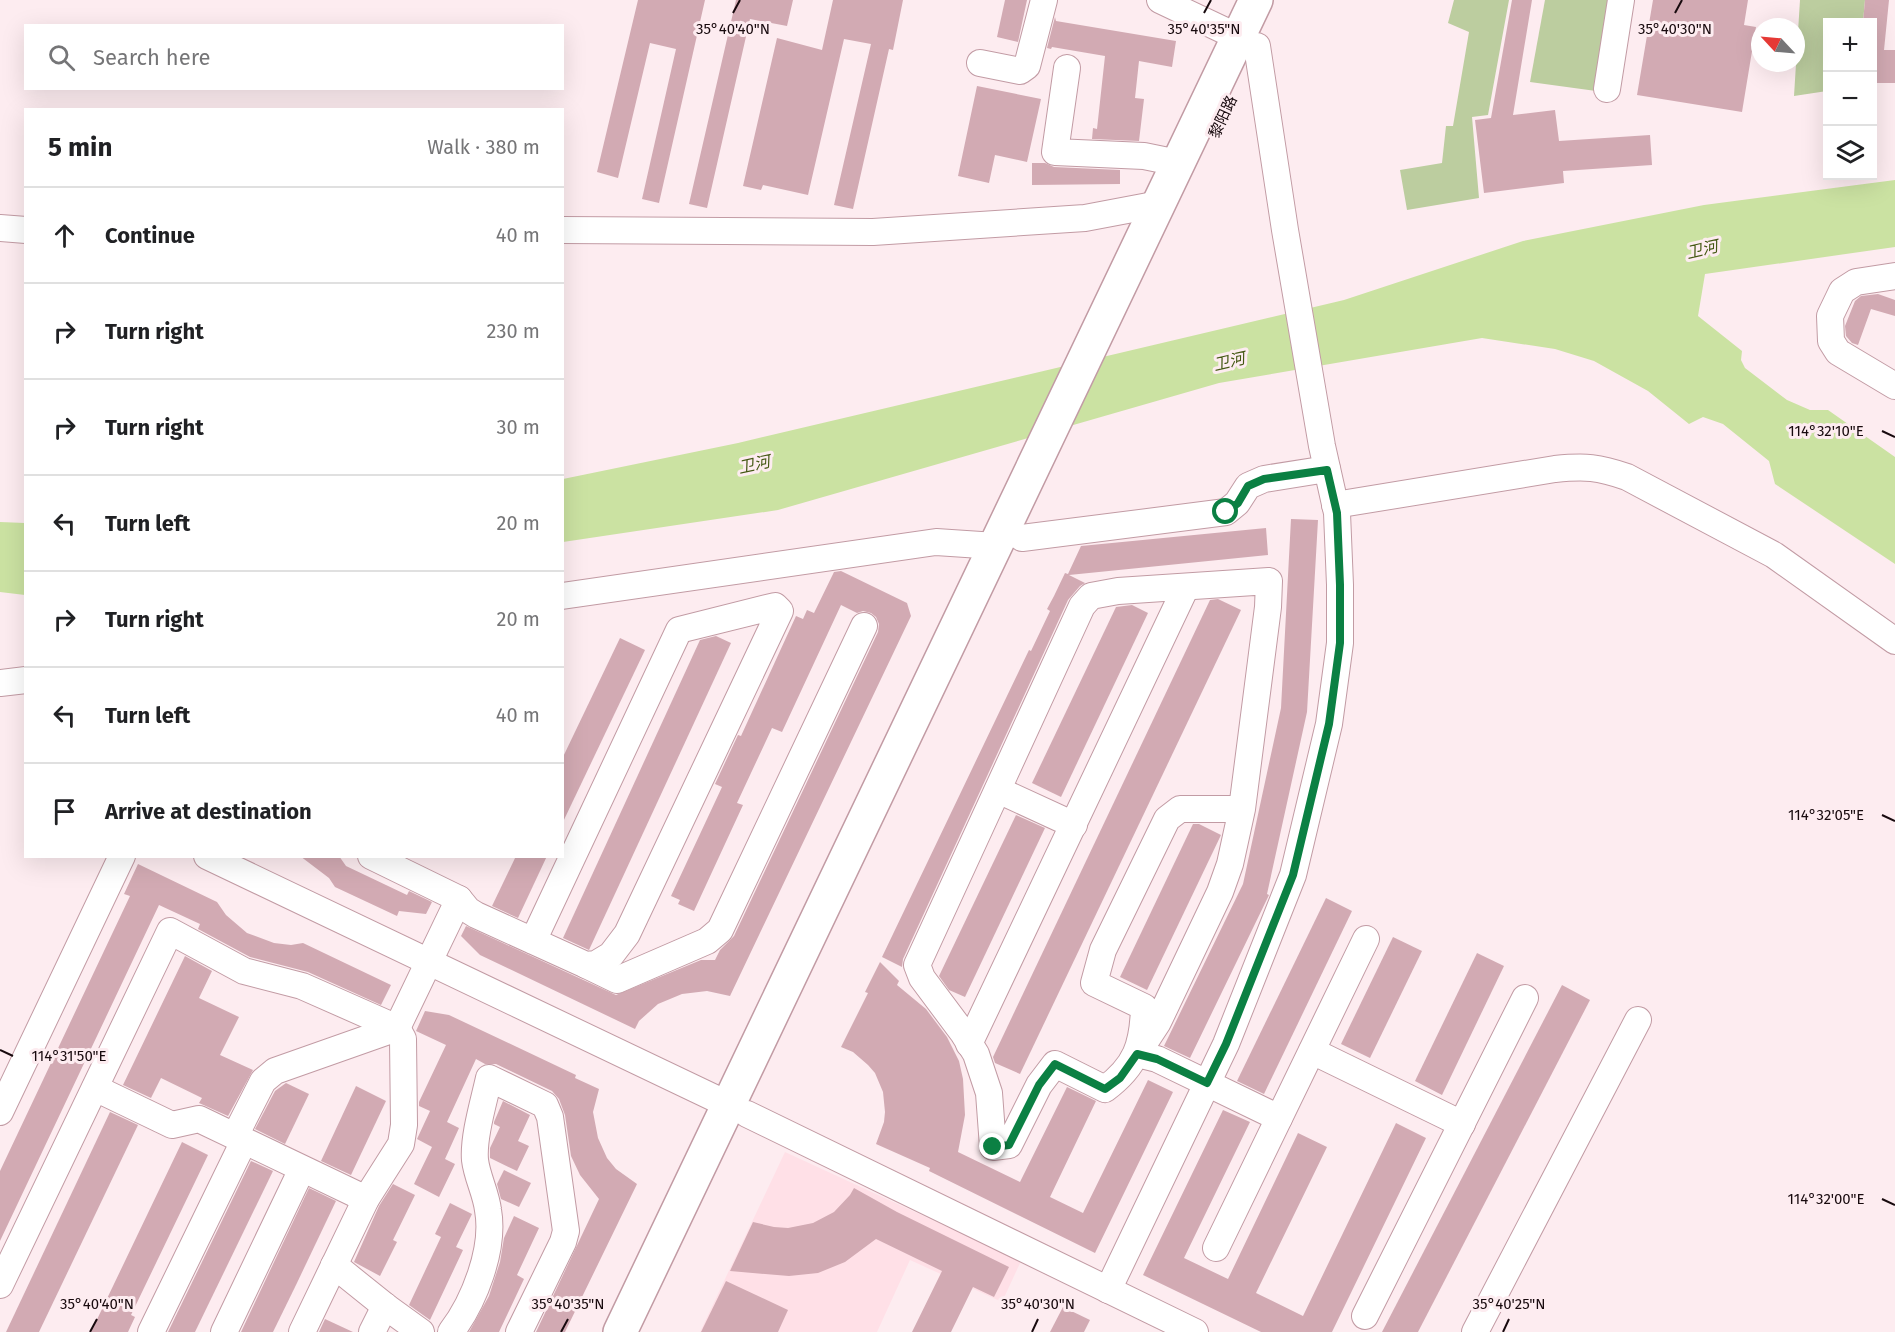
<!DOCTYPE html>
<meta charset="utf-8">
<style>
:root{--surface:#fff;--page:#f6f6f6;--text:#202124;--muted:#757577;--line:#e0e0e0}
body{margin:0;font-family:"Fira Sans","Noto Sans SC",sans-serif;background:var(--page);color:var(--text)}
.controls{position:absolute;right:18px;top:18px;display:grid;overflow:hidden;border-radius:0px;box-shadow:0 6px 24px #0002}
.controls button{width:54px;height:54px;display:grid;place-items:center;padding:0;border:0;border-bottom:2px solid var(--line);background:var(--surface);color:var(--text);font:30px sans-serif}
.compass{position:absolute;left:1751px;top:18px;width:54px;height:54px;border-radius:50%;background:var(--surface);box-shadow:0 6px 24px #0002;rotate:296deg}
.stop{position:absolute;width:18px;height:18px;margin:-14px;border:4px solid #0b8043;border-radius:50%;background:#fff}
.stop.end{background:#0b8043;border-color:#fff;box-shadow:0 2px 6px #0008}
.list{margin:0;padding:0;list-style:none}
h2{display:flex;justify-content:space-between;align-items:center;height:78px;margin:0;padding:0 24px;font-size:26px}
h2 small{font-size:20px;font-weight:400;color:var(--muted)}
.list li{display:grid;grid-template-columns:39px 1fr auto;gap:18px;align-items:center;box-sizing:border-box;height:96px;padding:0 24px;border-top:2px solid var(--line)}
.list b{display:block;font-size:22px;white-space:nowrap}
.list em{font-size:20px;font-style:normal;color:var(--muted)}
.icon{flex:none;width:33px;height:33px;fill:none;stroke:currentColor;stroke-width:2;stroke-linecap:round;stroke-linejoin:round}
.map{position:relative;flex:none;width:1895px;height:1332px;overflow:hidden}
.search{position:absolute;background:var(--surface);box-shadow:0 6px 24px #0002;left:24px;top:24px;width:540px;height:66px;display:flex;align-items:center;gap:15px;box-sizing:border-box;padding:0 21px;border-radius:0px;color:var(--muted);font-size:22px}
.panel{position:absolute;background:var(--surface);box-shadow:0 6px 24px #0002;left:24px;top:108px;width:540px;height:750px;border-radius:0px}
.map>svg:first-child{display:block}
.built{fill:#ffe0e7}
.green{fill:#bccd9f}
.water{fill:#cbe2a2}
.building{fill:#d2aab3}
.lines{fill:none;stroke-linecap:round;stroke-linejoin:round}
.minor-casing{stroke:#c29ba4;stroke-width:28}
.major-casing{stroke:#c29ba4;stroke-width:36}
.minor{stroke:#fff;stroke-width:26}
.major{stroke:#fff;stroke-width:33}
.route{stroke:#0b8043;stroke-width:8}
.ticks{fill:none;stroke:#180a0e;stroke-width:2}
.labels{text-anchor:middle;stroke-width:6;stroke-linejoin:round;paint-order:stroke}
.street-label{font-size:15px;fill:#180a0e;stroke:#fdecf0}
.water-label{font-size:16px;font-style:italic;fill:#445813;stroke:#fdecf0}
.ticks-label{font-size:15px;text-anchor:middle;fill:#180a0e;stroke:#fdecf0;stroke-width:6;stroke-linejoin:round;paint-order:stroke}
</style>
<div class="map">
<svg width="1895" height="1332" viewBox="0 0 1895 1332">
<rect width="100%" height="100%" fill="#fdecf0"/>
<path class="built" d="M785 1152 1021 1261 1002 1302 910 1260 877 1332H700Z"/>
<g class="green">
<path d="M1454 0H1509L1488 115 1472 117 1479 198 1407 210 1400 170 1442 163 1446 126H1453L1469 32 1448 23Z"/>
<path d="M1545 0H1611L1596 91 1530 82Z"/>
<path d="M1800 0H1865L1863 22H1828L1827 91 1794 96Z"/>
</g>
<g class="water">
<path d="M1895 180V247L1705 274 1698 316 1742 351 1741 360 1745 368 1787 400 1810 410H1828L1895 457V564L1775 484 1769 461 1723 424 1703 417 1689 424 1648 391 1594 361 1555 349 1482 338 1219 383 778 510 563 542V479L738 443 1344 300 1523 241 1704 205Z"/>
<path d="M0 522 25 523V595L0 592Z"/>
</g>
<g class="building">
<path d="M638 0H705L659 203 642 199 676 49 650 43 618 178 597 172Z"/>
<path d="M736 0H793L787 26 750 19 707 208 689 204Z"/>
<path d="M833 0H903L893 50 889 49 853 209 834 205 871 44 844 39 808 195 763 185 761 190 743 186 777 38 822 50Z"/>
<path d="M1005 0H1027L1018 42 997 37Z"/>
<path d="M1512 0H1532L1513 115 1555 110 1559 141 1650 135 1652 165 1563 171 1564 183 1484 193 1475 120 1491 118Z"/>
<path d="M1653 0H1748L1744 25 1756 27 1742 112 1637 95Z"/>
<path d="M1865 0H1889L1884 50H1895V83H1872V22H1863Z"/>
<path d="M1055 17 1056 21 1176 41 1172 67 1139 61 1135 98 1144 99 1139 141 1092 139 1093 128 1097 129 1105 56 1052 47 1051 49 1047 48Z"/>
<path d="M977 86 1041 99 1027 162 995 155 989 183 958 176Z"/>
<path d="M1032 163H1045L1054 167 1120 170V184L1032 185Z"/>
<path d="M1878 294 1895 300V316L1871 309 1858 345 1852 343 1846 336 1845 326 1855 301 1861 296Z"/>
<path d="M1291 519 1318 520 1307 712 1267 894 1269 895 1190 1058 1164 1046 1243 884 1281 708Z"/>
<path d="M1266 528 1268 555 1069 575 1085 583 1080 586 1068 600 903 959 902 967 882 957 1029 650 1031 651 1050 611 1047 609 1054 596 1065 573 1068 574 1081 546Z"/>
<path d="M841 571 907 603 911 616 730 996 707 991 682 994 658 1004 639 1021 635 1029 480 955 461 936 466 926 616 995 701 960H715L720 950 734 936 878 632 879 624 876 617 871 613 863 611 857 613 841 605 782 732 772 728 737 803 743 805 694 911 678 904 680 900 671 896 722 787 715 784 738 735 741 736 796 616 803 619 807 610 814 613 834 572Z"/>
<path d="M1218 599 1241 610 1020 1074 995 1063 993 1057 1210 600Z"/>
<path d="M1132 605 1148 613 1061 797 1032 783 1116 607Z"/>
<path d="M716 636 731 643 589 950 563 938 700 640Z"/>
<path d="M620 638 645 650 562 824V759Z"/>
<path d="M1016 815 1045 828 965 997 949 990 939 976Z"/>
<path d="M1193 824H1199L1221 835 1147 990 1120 977Z"/>
<path d="M300 856H339L346 866 407 895 409 891 432 902 426 914 399 911 397 916 335 887 329 878Z"/>
<path d="M516 856H547L518 918 492 906Z"/>
<path d="M138 864 217 902 226 915 247 933 274 943 291 945 303 943 391 985 381 1005 308 972 250 957 198 929 200 924 159 905 0 1241V1171L130 896 124 894Z"/>
<path d="M1326 898 1352 911 1264 1094 1237 1081Z"/>
<path d="M1393 937 1422 951 1370 1058 1341 1044Z"/>
<path d="M1477 953 1504 966 1442 1095 1415 1081Z"/>
<path d="M185 956 212 971 199 998 239 1017 220 1055 253 1070 228 1116 199 1103 202 1098 161 1078 151 1098 123 1085Z"/>
<path d="M880 962 899 981 897 985 926 1009 947 1037 959 1061 963 1079 965 1115 958 1152 1020 1182 1067 1087 1096 1101 1050 1197 1083 1213 1148 1080 1173 1092 1095 1253 929 1171 930 1168 876 1144 884 1122 885 1112 883 1092 875 1073 868 1065 853 1052 841 1047 868 993 865 992Z"/>
<path d="M1562 985 1590 1000 1418 1332H1382Z"/>
<path d="M425 1011 449 1015 576 1075 575 1078 599 1089 593 1112 598 1138 607 1158 616 1169 637 1184 565 1332H536L599 1199 580 1175 571 1156 565 1115 559 1099 552 1091 496 1064H485L476 1059 447 1122 459 1128 445 1159 455 1164 439 1197 414 1184 432 1147 417 1139 430 1111 419 1106V1102L446 1045 416 1031Z"/>
<path d="M286 1083 309 1094 285 1144 255 1129 275 1091Z"/>
<path d="M356 1086 386 1101 351 1175 321 1161Z"/>
<path d="M503 1101 530 1115 518 1141 529 1146 517 1171 490 1158V1148L500 1127 494 1124V1122Z"/>
<path d="M1223 1110 1250 1122 1184 1258 1228 1279 1298 1133 1327 1147 1256 1293 1303 1316 1396 1123 1426 1138 1332 1332H1261L1143 1275Z"/>
<path d="M110 1112 138 1125 39 1332H6Z"/>
<path d="M182 1142 208 1155 131 1315 135 1317 128 1332H91Z"/>
<path d="M251 1161 273 1171 195 1332H168Z"/>
<path d="M504 1170 531 1183 519 1207 501 1199 497 1184Z"/>
<path d="M393 1184 415 1195 393 1240 397 1242 380 1276 354 1262 379 1206Z"/>
<path d="M309 1188 336 1201 296 1285 273 1332H241Z"/>
<path d="M854 1188 897 1212 1009 1267 994 1297 973 1287 951 1332H912L942 1271 876 1239 845 1262 818 1273 789 1276 730 1271 753 1222 774 1227 788 1228 813 1223 834 1212 850 1195Z"/>
<path d="M450 1203 472 1214 456 1247 463 1250 430 1320 409 1305 441 1237 435 1234Z"/>
<path d="M514 1216 539 1228 517 1275 524 1279 499 1332H469L489 1296 500 1262 504 1238Z"/>
<path d="M726 1281 788 1310 778 1332H701Z"/>
<path d="M1063 1307 1090 1320 1084 1332H1050Z"/>
<path d="M325 1319 353 1332H319Z"/>
</g>
<g class="lines">
<defs>
<g id="minor">
<path d="M1160 0 1238 37"/>
<path d="M980 63 1020 71 1027 66 1044 0"/>
<path d="M1067 68 1055 152 1144 156 1178 163"/>
<path d="M1607 89 1621 0"/>
<path d="M0 228 26 230"/>
<path d="M562 230 873 232 1085 218 1159 204"/>
<path d="M1895 276 1856 282 1842 291 1830 316 1831 341 1838 352 1895 386"/>
<path d="M1335 505 1555 469C1586 466 1598 467 1627 477L1774 555 1895 641"/>
<path d="M1022 538 1226 512 1237 503 1248 486 1264 479 1327 469"/>
<path d="M562 596 936 542 996 546"/>
<path d="M0 683 26 680"/>
<path d="M998 790 1074 825"/>
<path d="M1242 809H1180L1167 819 1103 950 1094 983 1144 1007C1143 1045 1136 1066 1105 1089L1055 1064 1039 1085 1009 1145 993 1147 989 1093 976 1054 963 1033 922 978 917 965 1082 606 1091 596 1118 591 1269 581 1268 607 1242 809 1230 864 1220 892 1158 1022 1137 1054 1157 1059 1279 1118"/>
<path d="M207 856 729 1105"/>
<path d="M371 856 459 899 468 910 476 915 586 965 596 964 611 955 627 934 780 611 775 606 679 630 533 941"/>
<path d="M586 965 617 980 707 941 720 930 864 626"/>
<path d="M969 1044 1186 587"/>
<path d="M1312 1051 1462 1124"/>
<path d="M95 1088 172 1125 199 1119 366 1199"/>
<path d="M0 1112 122 856"/>
<path d="M747 1114 1195 1332"/>
<path d="M235 1136 263 1081 275 1071 397 1028 459 899"/>
<path d="M1216 1248 1366 939"/>
<path d="M334 1265 385 1306 421 1332"/>
<path d="M0 1285 170 931 244 971 302 986 397 1028 403 1039 404 1125 401 1144 366 1199 302 1332"/>
<path d="M1108 1290 1226 1044 1293 875 1329 724 1340 643V585L1337 513 1322 446 1285 230 1257 46"/>
<path d="M1365 1316 1525 998"/>
<path d="M151 1332 244 1141"/>
<path d="M224 1332 302 1169"/>
<path d="M372 1332 385 1306"/>
<path d="M451 1332C474 1302 495 1249 488 1210 486 1193 477 1177 475 1160 473 1137 484 1101 489 1078L545 1105 550 1117 566 1231 563 1242 519 1332"/>
<path d="M1475 1332 1638 1020"/>
</g>
<path id="major" d="M620 1332 1256 0"/>
</defs>
<use href="#minor" class="minor-casing"/>
<use href="#major" class="major-casing"/>
<use href="#minor" class="minor"/>
<use href="#major" class="major"/>
</g>
<g class="lines">
<path class="route" d="M993 1147 1009 1145 1039 1085 1055 1064 1105 1089 1120 1078 1137 1054 1157 1059 1207 1083 1226 1044 1293 875 1329 724 1340 643V585L1337 513 1327 470 1264 479 1248 486 1238 503 1226 512"/>
</g>
<path class="ticks" d="M733 13 740 0M1204 13 1211 0M1675 13 1682 0M1882 431 1895 437M1882 815 1895 821M0 1050 13 1056M1882 1199 1895 1205M90 1332 97 1319M561 1332 568 1319M1032 1332 1038 1319M1503 1332 1509 1319"/>
<g class="labels">
<g class="street-label">
<text transform="translate(1223 117) rotate(-65)" y="5">黎阳路</text>
</g>
<g class="water-label">
<text transform="translate(1702 249) rotate(-13)" y="6">卫河</text>
<text transform="translate(1229 361) rotate(-13)" y="6">卫河</text>
<text transform="translate(754 464) rotate(-12)" y="6">卫河</text>
</g>
</g>
<g class="ticks-label">
<text x="733" y="34">35°40'40"N</text>
<text x="1204" y="34">35°40'35"N</text>
<text x="1675" y="34">35°40'30"N</text>
<text x="1826" y="436">114°32'10"E</text>
<text x="1826" y="820">114°32'05"E</text>
<text x="69" y="1061">114°31'50"E</text>
<text x="1826" y="1204">114°32'00"E</text>
<text x="97" y="1309">35°40'40"N</text>
<text x="568" y="1309">35°40'35"N</text>
<text x="1038" y="1309">35°40'30"N</text>
<text x="1509" y="1309">35°40'25"N</text>
</g>
</svg>
<div class="controls">
<button>+</button>
<button>−</button>
<button><svg class="icon" aria-label="layers" viewBox="0 0 24 24"><path d="M12 4l9 5-9 5-9-5zM3 14l9 5 9-5"/></svg></button>
</div>
<svg class="compass" viewBox="-18 -18 36 36"><path d="M0-13l5 13h-10z" fill="#e53935"/><path d="M0 13l5-13h-10z" fill="#757577"/></svg>
<div class="stop" style="left:1226px;top:512px"></div>
<div class="stop end" style="left:993px;top:1147px"></div>
<div class="search"><svg class="icon" aria-label="search" viewBox="0 0 24 24"><circle cx="10" cy="10" r="6"/><path d="M15 15l6 6"/></svg>Search here</div>
<section class="panel">
<h2>5 min<small>Walk · 380 m</small></h2>
<ul class="list">
<li><svg class="icon" aria-label="ahead" viewBox="0 0 24 24"><path d="M12 20V5M6 11l6-6 6 6"/></svg><div><b>Continue</b></div><em>40 m</em></li>
<li><svg class="icon" aria-label="right" viewBox="0 0 24 24"><path d="M7 20v-9h11M14 6l5 5-5 5"/></svg><div><b>Turn right</b></div><em>230 m</em></li>
<li><svg class="icon" aria-label="right" viewBox="0 0 24 24"><path d="M7 20v-9h11M14 6l5 5-5 5"/></svg><div><b>Turn right</b></div><em>30 m</em></li>
<li><svg class="icon" aria-label="left" viewBox="0 0 24 24"><path d="M17 20v-9H6M10 6l-5 5 5 5"/></svg><div><b>Turn left</b></div><em>20 m</em></li>
<li><svg class="icon" aria-label="right" viewBox="0 0 24 24"><path d="M7 20v-9h11M14 6l5 5-5 5"/></svg><div><b>Turn right</b></div><em>20 m</em></li>
<li><svg class="icon" aria-label="left" viewBox="0 0 24 24"><path d="M17 20v-9H6M10 6l-5 5 5 5"/></svg><div><b>Turn left</b></div><em>40 m</em></li>
<li><svg class="icon" aria-label="arrive" viewBox="0 0 24 24"><path d="M6 21V4h12l-3 4 3 4H6"/></svg><div><b>Arrive at destination</b></div></li>
</ul>
</section>
</div>
